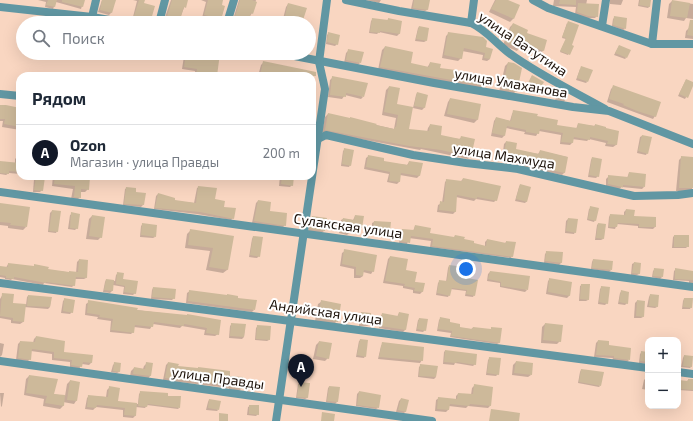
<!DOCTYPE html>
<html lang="ru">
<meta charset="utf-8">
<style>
:root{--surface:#fff;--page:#f6f6f7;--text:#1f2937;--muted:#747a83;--line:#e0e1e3;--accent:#111827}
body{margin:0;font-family:"Exo 2",sans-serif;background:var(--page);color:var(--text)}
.controls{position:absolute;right:12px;bottom:12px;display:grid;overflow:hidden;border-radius:8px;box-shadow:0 4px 16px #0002}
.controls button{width:36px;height:36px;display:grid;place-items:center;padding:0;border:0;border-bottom:1px solid var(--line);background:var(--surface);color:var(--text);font:20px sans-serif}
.you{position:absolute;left:466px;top:269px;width:14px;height:14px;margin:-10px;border:3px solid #fff;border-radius:50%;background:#1a73e8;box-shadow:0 0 0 6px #1a73e833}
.badge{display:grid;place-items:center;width:26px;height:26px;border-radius:50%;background:var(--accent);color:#fff;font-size:13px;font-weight:700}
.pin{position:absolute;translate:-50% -33px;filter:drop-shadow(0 1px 2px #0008)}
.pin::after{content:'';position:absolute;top:21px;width:14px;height:12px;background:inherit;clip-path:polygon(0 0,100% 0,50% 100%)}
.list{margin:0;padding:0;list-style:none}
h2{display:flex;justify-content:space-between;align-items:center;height:52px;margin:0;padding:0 16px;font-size:17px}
h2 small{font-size:13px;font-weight:400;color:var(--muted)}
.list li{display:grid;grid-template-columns:26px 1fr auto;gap:12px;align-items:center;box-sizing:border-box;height:56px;padding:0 16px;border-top:1px solid var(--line)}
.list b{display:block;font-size:15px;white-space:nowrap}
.list p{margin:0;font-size:13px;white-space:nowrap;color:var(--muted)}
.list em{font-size:13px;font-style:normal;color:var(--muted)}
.icon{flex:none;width:22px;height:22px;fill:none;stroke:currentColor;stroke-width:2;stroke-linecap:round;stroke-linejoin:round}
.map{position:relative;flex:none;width:693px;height:421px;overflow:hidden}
.search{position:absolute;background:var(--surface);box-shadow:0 4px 16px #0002;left:16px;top:16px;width:300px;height:44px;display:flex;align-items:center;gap:10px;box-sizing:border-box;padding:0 14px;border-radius:22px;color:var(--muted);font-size:15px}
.panel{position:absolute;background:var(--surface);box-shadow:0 4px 16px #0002;left:16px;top:72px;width:300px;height:108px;border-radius:12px}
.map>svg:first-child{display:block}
.shadow{fill:#0003}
.building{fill:#cdb99a}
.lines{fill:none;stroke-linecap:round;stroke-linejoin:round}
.street{stroke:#6197a3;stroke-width:8}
.labels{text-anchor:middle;stroke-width:4;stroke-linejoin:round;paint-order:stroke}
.street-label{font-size:14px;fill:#1c1109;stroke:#fff}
</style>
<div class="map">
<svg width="693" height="421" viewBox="0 0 693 421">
<rect width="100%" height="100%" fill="#f9d6c1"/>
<g class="shadow">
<path d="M38 0H84L81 9 56 2 53 9 45 7 46 2Z"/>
<path d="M102 0H115L111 13 109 15 98 12Z"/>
<path d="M133 0H144L143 4 154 7 149 23H138L132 21 137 1Z"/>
<path d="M171 0H187L178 23H163Z"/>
<path d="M201 0H222L220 6 224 7 220 23H204L205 19 202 18 206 2Z"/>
<path d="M239 0H256L252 13 250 16 247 23H232Z"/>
<path d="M366 0H381L379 3Z"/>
<path d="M413 0H429L427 10 425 11 411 9Z"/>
<path d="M495 0H506L519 6 513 19 510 22 489 12Z"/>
<path d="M554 0H587L586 5 597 16 595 18H585L575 14 576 7 553 6Z"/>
<path d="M610 0H623L621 5 610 4Z"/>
<path d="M639 0H650V6L648 8 638 6Z"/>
<path d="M672 1 693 4V19L686 18 684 21 667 18 669 4Z"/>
<path d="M288 4 305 8 302 20 300 23 283 19 286 7Z"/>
<path d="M615 17 625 29 623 30 612 26 613 19Z"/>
<path d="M373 19 387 21 388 19 401 22 399 34 397 36 379 32 377 34 369 33 371 21Z"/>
<path d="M567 23 570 46 568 55 560 52 566 39 562 38Z"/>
<path d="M513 24 525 34 546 41 543 51 540 53 520 46 517 51 503 45 510 27Z"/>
<path d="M419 27 426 41 424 42 415 41 418 28Z"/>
<path d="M689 28 693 29V39L685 38 686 31Z"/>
<path d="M329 33 337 44 335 46 326 44 327 35Z"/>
<path d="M449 33 485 48 490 59 487 61 482 60 483 55 462 51 461 58 458 61 442 58 446 36Z"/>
<path d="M619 46 626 58 625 59 614 55Z"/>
<path d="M385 47 410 64 427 68 430 63 439 68 483 86 480 89 378 70 382 50Z"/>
<path d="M349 50 360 63 357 66 344 63 346 53Z"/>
<path d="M157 53H170L169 57 167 58 157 57Z"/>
<path d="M197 53H219L216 76H195V71L182 69 184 56 187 54 196 56Z"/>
<path d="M263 63 312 76H258L261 65Z"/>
<path d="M508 63 516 91 513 94 499 92 505 66Z"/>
<path d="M580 69 587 82 586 83 576 80Z"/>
<path d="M174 73 185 75 184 76H171Z"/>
<path d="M532 76 538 91 536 93 526 87Z"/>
<path d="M333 77 363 97 361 99 345 95 342 99 328 97 330 80Z"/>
<path d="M686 80 693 84 685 99 678 96Z"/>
<path d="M614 86 655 116 653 119 607 102 611 89Z"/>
<path d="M389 87 407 130 427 132 428 128 430 125 439 136 459 139 461 138 470 156 468 159 421 149 420 150 322 132 325 117 328 114 394 129 396 118 382 115 386 90Z"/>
<path d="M417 93 426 95 424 108 422 110 413 108 416 95Z"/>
<path d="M559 93 565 100 564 102 555 100Z"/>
<path d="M450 99 480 105 477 120 474 123 444 116 448 102Z"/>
<path d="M312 101 315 102 312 119Z"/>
<path d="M0 105 17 108 20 107V130L2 127 3 121H0Z"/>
<path d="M514 111 536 117 555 126 576 129 578 124 594 126 595 125 605 129 618 132 616 145 613 147 605 146 606 143 589 139 587 141 572 139V143L570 145 560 144 561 135 539 131 536 136 524 134 525 132 506 128 504 136 502 138 491 136 494 121 496 118 510 121 512 114Z"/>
<path d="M642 136 647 153 646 155 637 153 640 137Z"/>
<path d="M506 142 515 150 538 154 540 151 567 157 564 173 562 175 519 166 520 161 502 159 504 144Z"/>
<path d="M345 149 350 165 349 167 341 166 343 151Z"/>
<path d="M369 156 382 162 407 165 409 162 421 164 419 176 417 178 400 175 399 182 397 184 387 182 389 174 364 169 366 158Z"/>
<path d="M17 157 20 158V174L9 173 6 175 0 174V162L15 164V159Z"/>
<path d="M682 157 693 158 692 191H676L679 160Z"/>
<path d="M592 158 598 176 596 178 588 177 591 160Z"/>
<path d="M629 173 644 187 642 189 622 187 619 189 606 186V179L609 176 627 178Z"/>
<path d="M53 176H76L89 178 88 189 85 192H80V197L77 200 71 199 73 189 52 186Z"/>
<path d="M280 176H293L292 185 290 187 279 186Z"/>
<path d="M36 177 42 190 40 192H33L34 179Z"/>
<path d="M463 179 496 200 494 202 476 199 474 201 456 197 455 212 453 214 437 212 438 205 442 203 445 182 447 180 460 182Z"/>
<path d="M520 185 527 201 525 203 515 201 519 187Z"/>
<path d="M199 187 223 208 233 218 231 220 197 214 154 209 156 196 158 194 174 201 194 203 197 188Z"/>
<path d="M127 188 135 192 143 205 141 207 123 205 125 189Z"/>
<path d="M258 201 269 212 285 225 282 228 252 223 256 203Z"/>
<path d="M0 204 26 227 23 230 8 228V226L0 225Z"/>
<path d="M591 208 595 220 594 222 587 220 589 209Z"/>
<path d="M626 210 633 217 655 227 653 229 638 228V226L617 224 615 229 608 228 609 217 610 215 624 216V212Z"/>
<path d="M52 211 57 231 56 233 48 232 50 213Z"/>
<path d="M72 214 77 228 75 230 68 229 70 215Z"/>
<path d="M92 216 101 237 98 240 86 239 89 219Z"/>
<path d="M355 216 361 227 359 229 350 227 349 233 347 235 339 233 341 220 343 219 353 220Z"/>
<path d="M312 217 324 231 321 233 308 232 309 220Z"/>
<path d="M568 219 575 232 574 234 565 233 566 221Z"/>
<path d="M374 222 389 231 387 232 372 231V223Z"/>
<path d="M143 224 155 237 153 238 140 237 141 226Z"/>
<path d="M598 224 603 239 601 240H595L597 225Z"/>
<path d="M415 226 429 234 463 239 472 244 485 247V242L487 240 504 244 506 242 512 256 511 258 430 247 431 241 409 238 407 244 399 243 401 231 403 230 413 231Z"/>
<path d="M191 230 232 237 227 270 223 273 206 270 210 251 185 248 187 234Z"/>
<path d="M674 236 688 246 686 248H672L673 237Z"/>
<path d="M253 237 259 256 257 258 249 257 252 239Z"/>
<path d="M345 251 373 271 371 274 363 272V276L360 278H354V269L340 266 342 253Z"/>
<path d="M547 252 562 253 561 263 559 265 544 263 545 254Z"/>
<path d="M390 257 404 270 414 282 424 284 422 292 420 294 413 293V290L403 288V286L383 283 388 259Z"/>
<path d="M79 260 86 278 84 279H75L74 285 72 287 44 283 43 285 12 279 11 280 5 279V278L0 277V267L6 268 8 264 33 267 47 270 76 273 77 262Z"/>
<path d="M593 260 611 270 609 272 591 269 592 262Z"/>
<path d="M634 263 639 274 637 275H631L632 264Z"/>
<path d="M449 266 455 273 465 279 474 295 473 297 465 296 466 291 450 289 449 295 448 297 436 295 438 283 440 281 446 282 448 268Z"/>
<path d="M655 269 662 277 660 279 652 277 653 271Z"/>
<path d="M676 269 693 272V284L689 283V281L673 280 674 271Z"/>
<path d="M490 272 527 290 525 292 500 287V283L487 281 488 274Z"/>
<path d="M118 273 135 293 133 295 123 294 124 287 113 285 112 291 110 293 103 292 105 282 106 280 115 281 116 275Z"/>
<path d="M550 279 571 283 569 296 567 298 546 294 548 281Z"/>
<path d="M582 285 588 300 586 301H579L580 286Z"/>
<path d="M602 287 607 303 605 305 598 304 600 289Z"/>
<path d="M153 288 174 298 172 300 151 299 152 290Z"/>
<path d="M190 291 236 298 254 310 252 312 186 303 187 293Z"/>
<path d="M622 291 627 303 625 305 618 304 620 293Z"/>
<path d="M3 294 12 304 26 305 27 297 28 296 51 298 50 307 48 309 24 307 23 322 20 324 11 323V320L0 318V299Z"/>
<path d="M650 295 657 307 655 308 647 307 649 297Z"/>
<path d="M65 299 72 312 70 314 61 313 63 301Z"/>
<path d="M684 299 691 307 690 309H682L683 301Z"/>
<path d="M637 301 643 317 641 318H634L635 303Z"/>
<path d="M89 302 136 310 187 316 218 334 215 336 204 335 205 330 182 326 180 328 153 324 150 329 134 327 133 332 131 334 110 332 111 321 97 319 98 317 85 315 86 304Z"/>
<path d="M321 302 337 321 334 324 315 321 318 304Z"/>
<path d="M362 313 369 325 367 326H359L360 314Z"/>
<path d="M399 313 407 315 405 330 403 332 379 328 381 316 382 314 397 317Z"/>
<path d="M441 318 458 328 471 329 473 328 490 330 492 328 499 343 497 344 450 337 451 333 437 331 439 320Z"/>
<path d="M420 319 425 330 423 332 416 331 418 320Z"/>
<path d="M232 324 245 325 244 337 242 339 229 338 230 326Z"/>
<path d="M545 324 560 341 557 344 541 343 542 327Z"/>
<path d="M258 326 269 340 267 341 255 340 256 328Z"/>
<path d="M36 337 63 353 92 356 91 363 89 365 82 364 79 369 70 367V362L52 360V354L31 351 30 359 28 361 16 360 18 344 20 342 33 343 34 339Z"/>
<path d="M361 340 365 356 364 358 356 357 359 341Z"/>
<path d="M598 341 608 346 629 360 627 362 612 360 613 358 594 357 596 343Z"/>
<path d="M319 342 328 358 325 361 313 359 316 345Z"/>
<path d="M0 343 4 344 2 355 0 357Z"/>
<path d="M383 343 422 360 420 363 378 359 381 346Z"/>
<path d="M445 351 475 364 473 366 455 363 454 365 443 364 444 352Z"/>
<path d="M642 352 648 353 647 364 639 363 640 354Z"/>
<path d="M684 356 691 367 690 368 681 367 683 358Z"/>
<path d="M490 358 498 374 496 376 486 375 488 360Z"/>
<path d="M516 362 531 375 528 377 512 375 513 365Z"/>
<path d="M115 363 119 372 117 373 111 372 113 365Z"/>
<path d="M147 363 152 364 150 376 148 379 130 376 131 371 134 368 143 369 144 366Z"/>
<path d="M168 363 177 367 228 377 241 389 239 391 229 389V388L163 380 166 365Z"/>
<path d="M421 365 436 377 434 379 418 377 419 367Z"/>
<path d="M581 370 600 386 599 387 578 383 580 372Z"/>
<path d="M29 376 53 394 65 396 67 384 70 381 76 401 74 404 63 402V406L60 409 43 406 44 399 24 395 26 379Z"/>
<path d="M646 378 648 379V390L642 389 644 380Z"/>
<path d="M688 380H693V391L678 390V381H687Z"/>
<path d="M300 383 307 398 305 399 296 398 298 384Z"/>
<path d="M474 386 490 406 488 408 468 406 466 408 449 406 448 410 446 412 435 411 436 400 439 398 456 400V396L458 394 471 395 472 388Z"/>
<path d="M329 387 337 402 335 404 326 402 328 388Z"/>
<path d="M109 388 117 402 138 404 139 394 141 392 167 397 179 408 178 409 147 405 145 408 136 407 135 416 133 418 123 417V410L96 407 93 410 85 409 87 398 89 396 106 397 107 390Z"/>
<path d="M359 392 378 408 376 409 356 406 357 394Z"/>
<path d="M0 393H4L2 406 1 407Z"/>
<path d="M401 399 406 411 404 413 396 412 399 401Z"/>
<path d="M209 400 218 410 217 411 206 410 208 402Z"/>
<path d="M250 406 258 414 256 416 247 415 248 407Z"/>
</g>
<g class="building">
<path d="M48 0H57L55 7 46 5Z"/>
<path d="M62 0H85L83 7 62 2Z"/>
<path d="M102 0H116L112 13 100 10Z"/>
<path d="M139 0H145L144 3 155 6 150 23 133 19Z"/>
<path d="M172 0H188L186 8 184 7 179 23H165Z"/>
<path d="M208 0H223L222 5 225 6 220 23H206L208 16 204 15Z"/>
<path d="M240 0H252L257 2 253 14 251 13 248 23H233Z"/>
<path d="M414 0H430L428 10 413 8Z"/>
<path d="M496 0H508L520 5 514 19 491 9Z"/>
<path d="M560 0H576V5L559 4Z"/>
<path d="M640 0H651L650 7 639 5Z"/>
<path d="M672 0 690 3 687 18 670 16Z"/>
<path d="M288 3 307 8 303 20 285 16Z"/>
<path d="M578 3 599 4 598 17 588 16 577 12Z"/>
<path d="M614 16 627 18 626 29 613 25Z"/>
<path d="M372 18 388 20V18L402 21 400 34 380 31V33L370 32Z"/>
<path d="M690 20H693V36L687 35Z"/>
<path d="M568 21 579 25 572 45 574 46 570 55 560 51 566 38 562 37Z"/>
<path d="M513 23 528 30 527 33 547 40 544 51 522 44 520 49 505 42Z"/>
<path d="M419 26 429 28 427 41 416 39Z"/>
<path d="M328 32 340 35 338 45 327 42Z"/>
<path d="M448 32 483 37 487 41 486 47 493 49 490 59 484 58 485 53 464 48 462 59 444 55Z"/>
<path d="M619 45 631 50 627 58 615 53Z"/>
<path d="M385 46 413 52 411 63 429 67 430 62 441 64 440 68 456 70 455 72 486 76 484 86 380 67Z"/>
<path d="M348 49 364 52 361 63 346 60Z"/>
<path d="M186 53 198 55 199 53H220L217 76H196L197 69 184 67Z"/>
<path d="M263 61 316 72V76H260Z"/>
<path d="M508 62 514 63 522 68 517 92 502 89Z"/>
<path d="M581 66 593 70 588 82 577 78Z"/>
<path d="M532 75 544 82 538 92 527 85Z"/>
<path d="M332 76 368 83 364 97 346 93V97L330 95Z"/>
<path d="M686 79 693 82V86L688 98 679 94Z"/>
<path d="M613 85 661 102 656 117 637 111 623 105 624 104 609 99Z"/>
<path d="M389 86 400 88 397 104 413 107 409 129 429 131 430 124 442 126 441 135 460 139 461 136 475 139 471 157 441 150 409 146 325 130 328 113 350 118V117L377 124 376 125 394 129 395 127H396L398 115 384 112Z"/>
<path d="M417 92 428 95 425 108 414 106Z"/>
<path d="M559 92 568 96 566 100 556 98Z"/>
<path d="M450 98 481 104 478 120 447 114Z"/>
<path d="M0 105H6L20 108V127L4 124 5 119H0Z"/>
<path d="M513 110 538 114 537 116 558 120 557 125 577 128 578 123 595 126V124L606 127V128L619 131 617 145 607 144 608 141 590 137V140L574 137 573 143 561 142 563 133 540 129 539 134 526 132V130L507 126 505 136 492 133 496 117 511 121Z"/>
<path d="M642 135 652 137 648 154 638 151Z"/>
<path d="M506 141 517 143 516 149 539 154 540 150 568 157 565 173 520 164 521 159 504 157Z"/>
<path d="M344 148 354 150 351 166 342 164Z"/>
<path d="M368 155 384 158V161L408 165 409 161 423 163 420 176 401 173 400 182 389 181 390 172 366 167Z"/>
<path d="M681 156 693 157V188H679Z"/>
<path d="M592 157 602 159 599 177 589 175Z"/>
<path d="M0 161 20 163V172L9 171V174L0 173Z"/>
<path d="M629 172 646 174 645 187 623 185V188L622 187 608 184V175L628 177Z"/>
<path d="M36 176 45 177 43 191 34 190Z"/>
<path d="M55 176 90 177 89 190 81 189V198L74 197 75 186 54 184Z"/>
<path d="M282 176H294L293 186 281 184Z"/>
<path d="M463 178 501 186 497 201 477 197V199L457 195 456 212 439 210 440 201 444 202 446 179 462 181Z"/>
<path d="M520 184 531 187 527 202 516 199Z"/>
<path d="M198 186 217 188 215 199 225 201 224 207 236 208 234 219 200 212 155 208 158 193 175 198V200L196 203Z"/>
<path d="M126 187 136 188V192L146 193 144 205 124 204Z"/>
<path d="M258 200 271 202 270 211 287 213 286 226 254 221Z"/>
<path d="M0 203 30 207 27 227 10 225 11 223 0 222Z"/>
<path d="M590 206 599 208 596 221 588 219Z"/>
<path d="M626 209 635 210 634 216 656 217V227H639V224L618 223 617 227H609L610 214 625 215Z"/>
<path d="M52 210 61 211 58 232 49 231Z"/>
<path d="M71 212 80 214 78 229 70 228Z"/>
<path d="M92 215 105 217 102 238 89 236Z"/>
<path d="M355 215 364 216 362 228 351 226 350 233 340 232 343 218 354 220Z"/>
<path d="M312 216 327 218 325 231 310 229Z"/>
<path d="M568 218 578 219 576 233 566 231Z"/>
<path d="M374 221 391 222 390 231 373 229Z"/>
<path d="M142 223 157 225 156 237 141 235Z"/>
<path d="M598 223 606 224 604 239 596 238Z"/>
<path d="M415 225 431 228 430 233 454 237 455 235 465 237 464 239 474 241V243L486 246 487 239 506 243V241L516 242 513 257 432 246 433 239 411 236 410 243 400 241 402 229 414 230Z"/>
<path d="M190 229 234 236 228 270 209 267 213 248 188 245Z"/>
<rect x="674" y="235" width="15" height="12"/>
<path d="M253 236 263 237 260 257 250 255Z"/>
<path d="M344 249 377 255 374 272 364 270 363 276 356 275V267L342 264Z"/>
<path d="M546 251 563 252 562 263 545 261Z"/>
<path d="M390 256 408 259 406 270 417 272 415 282 425 283 423 292 414 291 415 288 404 286 405 284 385 281Z"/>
<path d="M79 259 88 260 87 278 76 277 75 286 46 282V283L14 277V279L6 278V276L0 275V266L8 267V263L34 266V264L49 267 48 269 69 272V271L78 272Z"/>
<path d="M593 259 613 261 612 270 592 268Z"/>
<path d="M634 262 641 263 640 274 632 273Z"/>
<path d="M449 265 457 266 456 272 467 273V278L478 280 475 296 466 294 467 290 452 288 450 296 437 293 439 280 447 281Z"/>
<path d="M654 268 664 269 663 277 653 276Z"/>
<path d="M675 268 693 271V280L675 279Z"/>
<path d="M490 271 530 276 528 290 501 286V282L488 279Z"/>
<path d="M117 272 124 273 123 279 138 281 136 294 124 292 125 286 116 284Z"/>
<path d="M549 278 572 282 570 296 548 292Z"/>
<path d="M106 279 114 280 113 291 104 290Z"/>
<path d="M581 284H590L589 300 580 299Z"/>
<path d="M601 286 610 287 608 304 599 302Z"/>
<path d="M153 287 176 289 175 299 152 297Z"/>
<path d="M189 290 227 295V294L238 296V298L257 300 255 310 188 301Z"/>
<path d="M621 290 629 292 628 304 619 302Z"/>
<path d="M2 293 14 294 13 303 26 304 24 322 13 321V318L0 316Z"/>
<path d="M650 294 659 295 658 307 649 306Z"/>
<path d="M28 295 52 297 50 307 27 306Z"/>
<path d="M64 298 75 300 73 313 63 311Z"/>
<path d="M684 298H693L692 308 683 307Z"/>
<path d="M88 300 138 308 137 310 187 315V314L221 320 219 335 206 333 207 328 184 324V326L154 322 153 327 135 325 134 333 111 330 113 319 99 317 100 315 87 313Z"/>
<path d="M321 300 341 304 338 322 318 318Z"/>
<path d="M637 300 645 301 644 317 636 316Z"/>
<path d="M361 312 371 313 370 325 360 324Z"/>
<path d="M399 312 409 314 406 330 380 326 382 313 398 316Z"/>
<path d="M440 317 450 319V322L460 324V327L472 329 473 327 491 329V327L502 328 500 343 451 336 452 331 438 329Z"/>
<path d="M419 318 428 319 426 331 417 329Z"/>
<path d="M231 323 246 324 244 337 230 336Z"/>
<path d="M545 323 563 325 561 342 543 340Z"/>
<path d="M257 325 271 326 270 340 256 339Z"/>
<path d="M36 336 65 341 64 352 93 355 92 363 83 362 82 367 71 365 72 360 54 358V352L32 349 31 360 18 358 20 341 35 342Z"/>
<path d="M360 339 368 340 366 357 357 355Z"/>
<path d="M598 340 609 341V345L631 348 630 360 614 358V356L596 355Z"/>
<path d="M319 341 332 343 329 359 316 356Z"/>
<path d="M382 342 424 347 423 361 379 357Z"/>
<path d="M445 350 477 354 476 365 457 362 456 363 444 362Z"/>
<path d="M641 351 648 352V362L640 361Z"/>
<path d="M684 355 693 356 692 367 683 366Z"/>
<path d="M489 357 501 358 499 375 487 373Z"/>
<path d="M516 361 533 363 532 375 514 373Z"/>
<path d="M114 362 121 363 120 372 113 371Z"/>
<path d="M146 362 153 363 151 376 133 374 134 367 145 369Z"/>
<path d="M168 362 179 364 178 366 198 368V367L230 371V376L243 377 242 389 230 387 231 386 165 378Z"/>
<path d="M420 364 438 366 436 377 419 376Z"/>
<path d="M581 369 604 372 601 386 579 382Z"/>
<path d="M29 375 58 379 54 394 65 395 64 406 45 403 47 396 26 393Z"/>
<path d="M688 379H693V390L678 389V380L688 381Z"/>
<path d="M70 380 80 382 77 401 67 400Z"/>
<path d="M299 382 310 383 308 398 297 397Z"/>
<path d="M474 384 493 387 491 406 470 404 469 406 450 404 449 410 437 409 438 397 457 399 458 393 473 394Z"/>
<path d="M109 386 120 388 118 401 137 403 136 416 124 415 125 408 97 405 96 408 87 407 88 395 108 397Z"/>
<path d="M329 386 340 387 338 402 327 401Z"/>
<path d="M140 391 168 393V396H181L180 408 148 404 147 407 138 406Z"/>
<path d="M359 391 381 395 379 408 357 405Z"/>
<path d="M401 398 409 400 406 412 398 410Z"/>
<path d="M209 399 221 401 219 410 208 408Z"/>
<path d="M249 405H259V415L249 414Z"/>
<path d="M491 409 520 413 519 421H489Z"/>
<path d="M322 412 335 414 334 421H321Z"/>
<path d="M219 413 228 414V421H219Z"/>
</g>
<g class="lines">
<g class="street">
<path d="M346 0 399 11 471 23C486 30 496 43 509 53 539 75 573 91 605 109"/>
<path d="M533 0 548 8 652 44H693"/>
<path d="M0 7 92 17 127 23"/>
<path d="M92 17 96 0"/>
<path d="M159 23 165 0"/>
<path d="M227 23 234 0"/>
<path d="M471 23 474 0"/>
<path d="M602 26 606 0"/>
<path d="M652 44 657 0"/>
<path d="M279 53 434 83 573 107 609 111 693 144"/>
<path d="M0 94 20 96"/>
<path d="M312 138 318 139 326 135 413 155 466 163 518 169 634 196 678 195 693 193"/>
<path d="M0 192 693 287"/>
<path d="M0 283 648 368"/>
<path d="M0 361 432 421"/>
<path d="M678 372 693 374"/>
<path d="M276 421 325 89 319 62 327 0"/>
</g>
</g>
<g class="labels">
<g class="street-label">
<text transform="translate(523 44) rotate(34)" y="5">улица Ватутина</text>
<text transform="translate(511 83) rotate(10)" y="5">улица Умаханова</text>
<text transform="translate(504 156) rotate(9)" y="5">улица Махмуда</text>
<text transform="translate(348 226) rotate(8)" y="5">Сулакская улица</text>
<text transform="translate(326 312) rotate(8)" y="5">Андийская улица</text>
<text transform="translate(218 378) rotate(8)" y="5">улица Правды</text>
</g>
</g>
</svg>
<div class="controls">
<button>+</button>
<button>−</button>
</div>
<div class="you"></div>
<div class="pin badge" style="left:301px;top:387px">A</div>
<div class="search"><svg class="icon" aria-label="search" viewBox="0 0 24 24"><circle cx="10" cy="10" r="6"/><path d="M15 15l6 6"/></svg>Поиск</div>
<section class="panel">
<h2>Рядом<small></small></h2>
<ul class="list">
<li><span class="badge">A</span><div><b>Ozon</b><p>Магазин · улица Правды</p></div><em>200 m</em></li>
</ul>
</section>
</div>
